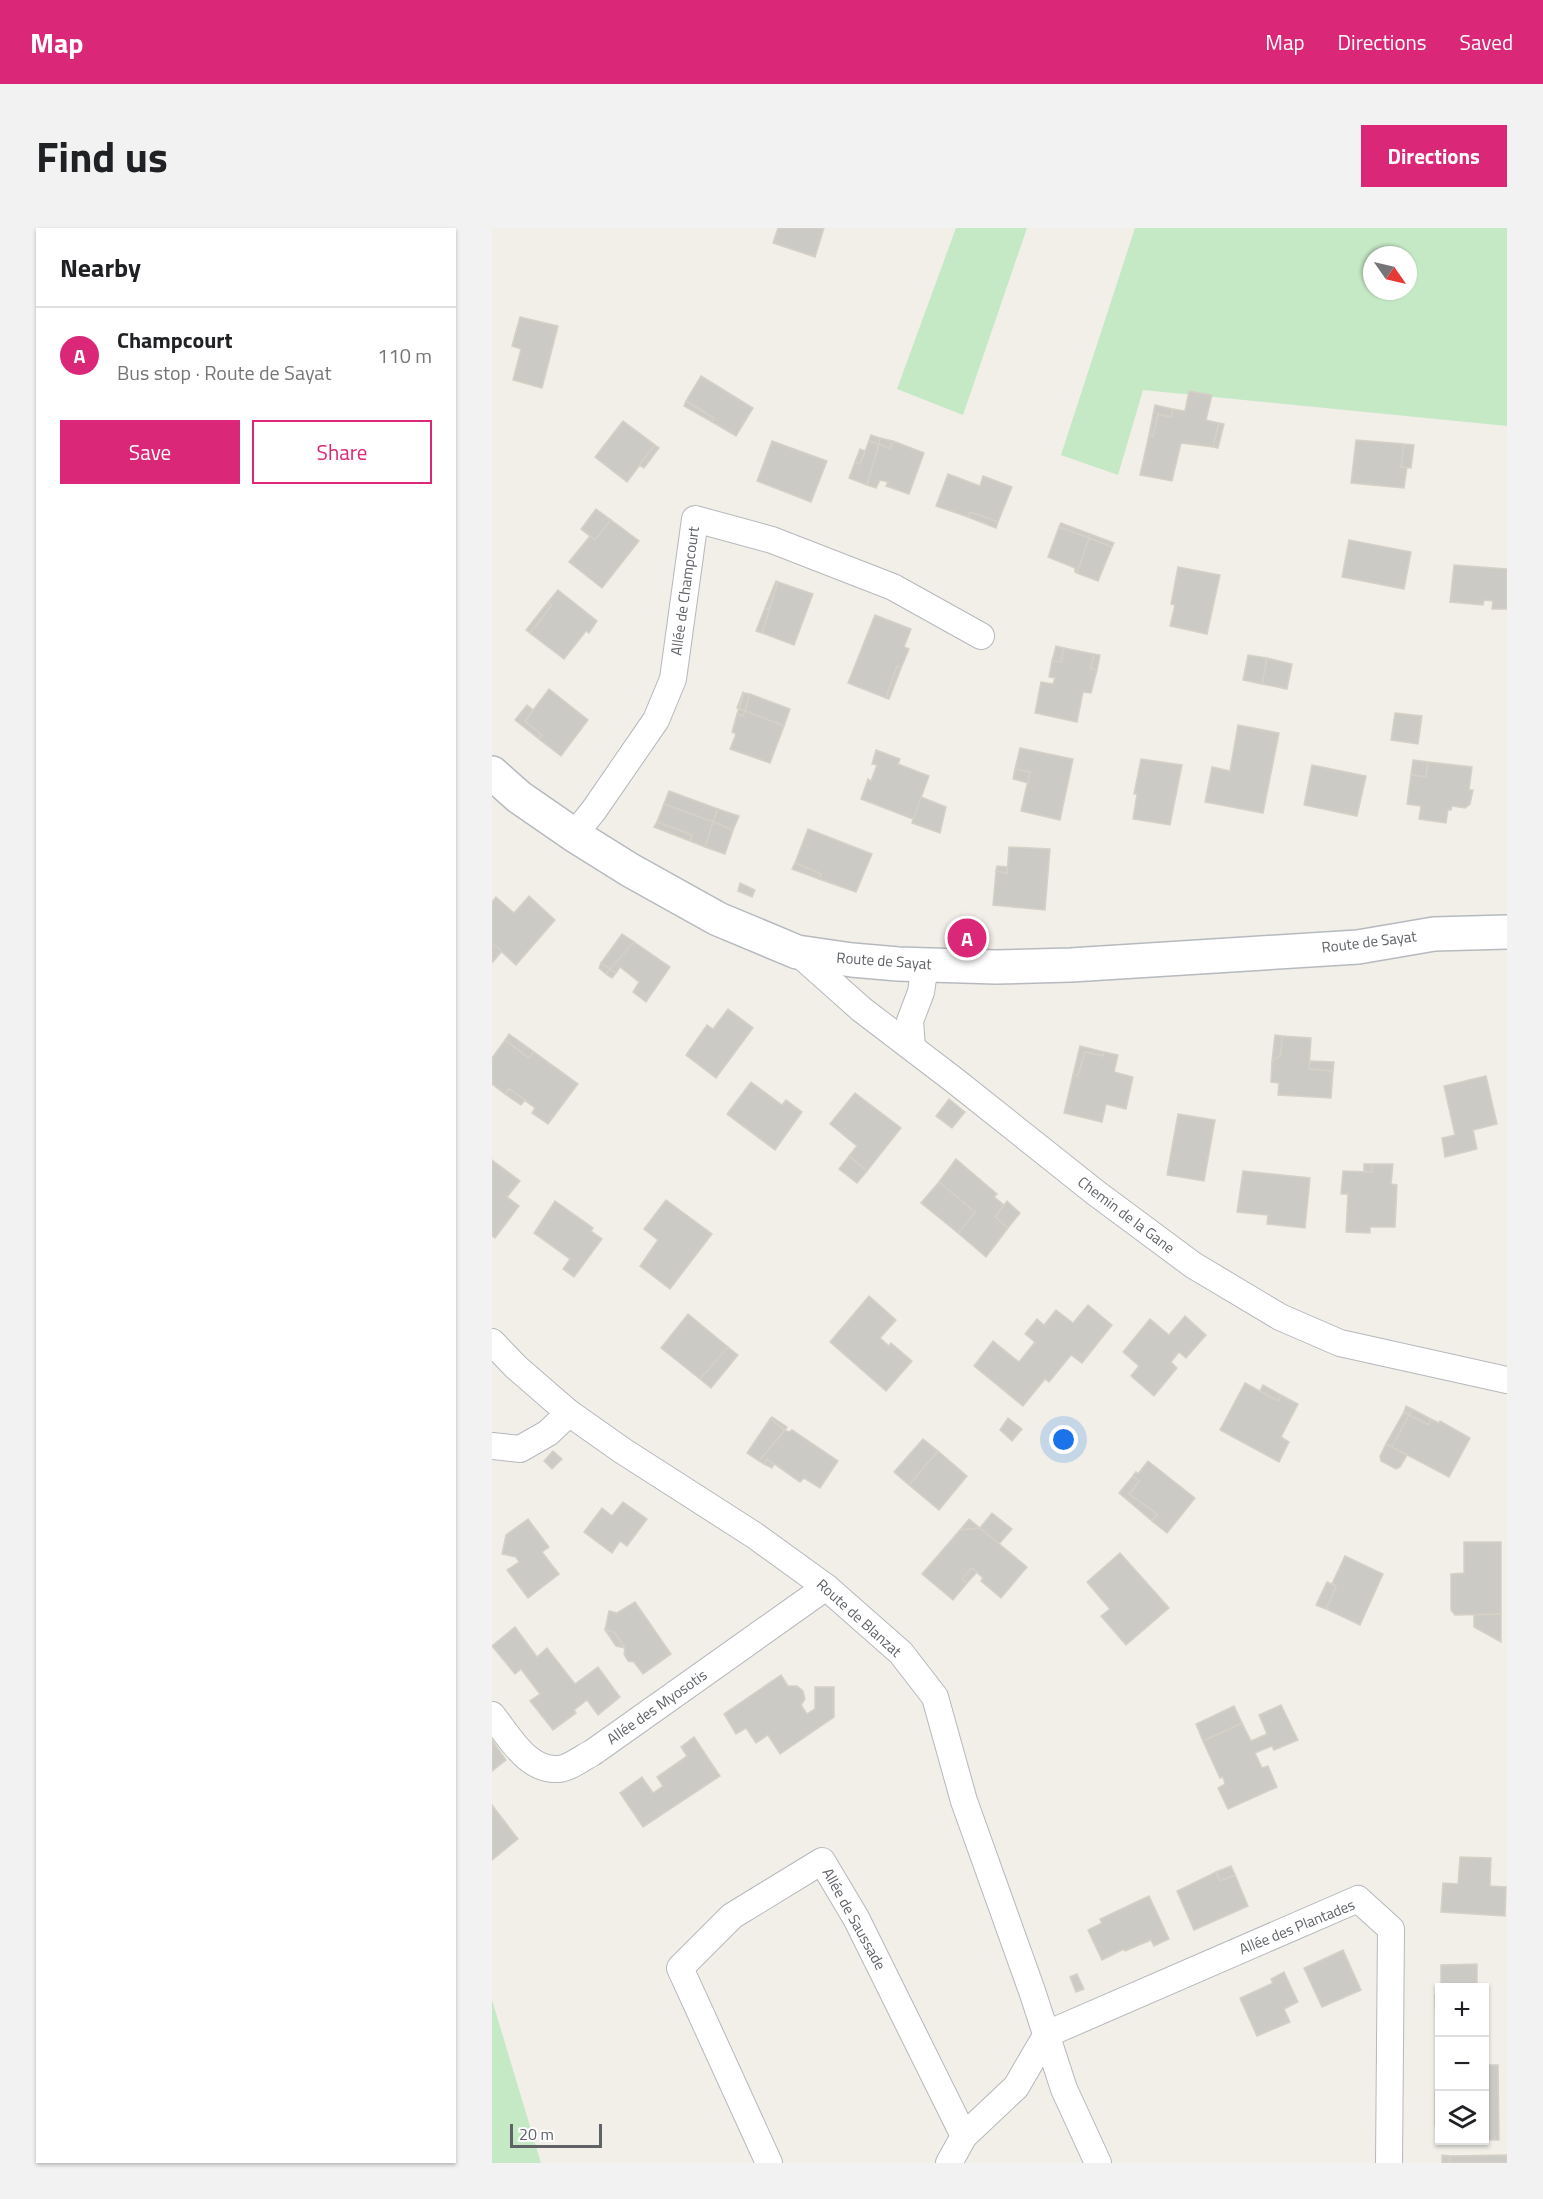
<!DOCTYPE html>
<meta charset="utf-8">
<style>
:root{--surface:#fff;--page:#f2f2f2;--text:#202124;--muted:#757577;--line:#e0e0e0;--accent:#db2777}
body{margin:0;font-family:"Titillium Web",sans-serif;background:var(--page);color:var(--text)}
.controls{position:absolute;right:18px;bottom:18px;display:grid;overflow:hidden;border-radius:0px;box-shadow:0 2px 4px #0004}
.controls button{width:54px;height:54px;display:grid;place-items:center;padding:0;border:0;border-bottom:2px solid var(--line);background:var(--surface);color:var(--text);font:30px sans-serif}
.compass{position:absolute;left:871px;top:18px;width:54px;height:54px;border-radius:50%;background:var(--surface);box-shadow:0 2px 4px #0004;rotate:124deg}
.scale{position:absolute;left:18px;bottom:15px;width:92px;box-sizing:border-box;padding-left:6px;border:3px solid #5f6368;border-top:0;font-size:16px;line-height:21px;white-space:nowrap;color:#5f6368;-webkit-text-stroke:4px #fff;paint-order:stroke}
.you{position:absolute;left:572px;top:1212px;width:21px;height:21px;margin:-15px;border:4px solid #fff;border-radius:50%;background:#1a73e8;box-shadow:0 0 0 9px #1a73e833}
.badge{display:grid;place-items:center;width:39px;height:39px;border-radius:50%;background:var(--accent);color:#fff;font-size:20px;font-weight:700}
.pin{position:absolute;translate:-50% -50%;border:3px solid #fff;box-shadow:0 2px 6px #0006}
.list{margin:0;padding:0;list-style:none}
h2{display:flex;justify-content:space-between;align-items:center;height:78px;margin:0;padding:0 24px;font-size:26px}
h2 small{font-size:20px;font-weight:400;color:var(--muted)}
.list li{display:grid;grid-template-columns:39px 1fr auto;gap:18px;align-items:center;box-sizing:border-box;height:96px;padding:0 24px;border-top:2px solid var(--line)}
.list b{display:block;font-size:22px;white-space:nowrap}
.list p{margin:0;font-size:20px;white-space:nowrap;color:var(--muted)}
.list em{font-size:20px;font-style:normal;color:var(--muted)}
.actions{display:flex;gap:12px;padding:18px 24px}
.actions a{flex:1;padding:14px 0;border:2px solid var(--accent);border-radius:0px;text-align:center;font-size:21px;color:var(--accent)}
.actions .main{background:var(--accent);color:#fff}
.icon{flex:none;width:33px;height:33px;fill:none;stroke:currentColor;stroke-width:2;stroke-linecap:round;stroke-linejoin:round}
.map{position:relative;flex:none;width:1015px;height:1935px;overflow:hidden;border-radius:0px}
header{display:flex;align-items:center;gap:36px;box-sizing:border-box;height:84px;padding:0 30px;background:var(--accent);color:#fff}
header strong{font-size:28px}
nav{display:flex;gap:33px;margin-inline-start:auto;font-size:21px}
.intro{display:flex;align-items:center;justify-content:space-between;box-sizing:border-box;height:144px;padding:0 36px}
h1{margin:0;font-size:42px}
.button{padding:15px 27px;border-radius:0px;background:var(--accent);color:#fff;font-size:21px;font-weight:700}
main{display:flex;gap:36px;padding:0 36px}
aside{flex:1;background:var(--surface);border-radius:0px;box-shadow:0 2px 4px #0004}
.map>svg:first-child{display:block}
.green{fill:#c5e8c5;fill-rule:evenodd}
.building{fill:#cccac5;stroke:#d6d1c6;stroke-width:1.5}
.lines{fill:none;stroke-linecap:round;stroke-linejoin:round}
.street-casing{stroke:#b5b8bc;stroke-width:28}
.secondary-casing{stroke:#b6babf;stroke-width:36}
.street{stroke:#fff;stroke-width:26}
.secondary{stroke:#fff;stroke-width:33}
.labels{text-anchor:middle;stroke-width:4.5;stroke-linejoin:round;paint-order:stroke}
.street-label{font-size:15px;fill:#5f6368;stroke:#fff}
</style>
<header>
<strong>Map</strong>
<nav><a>Map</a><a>Directions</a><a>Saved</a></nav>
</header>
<div class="intro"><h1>Find us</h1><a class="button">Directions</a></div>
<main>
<aside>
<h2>Nearby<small></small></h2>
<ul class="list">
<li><span class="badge">A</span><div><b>Champcourt</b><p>Bus stop · Route de Sayat</p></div><em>110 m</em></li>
</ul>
<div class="actions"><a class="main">Save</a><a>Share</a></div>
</aside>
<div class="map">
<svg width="1015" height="1935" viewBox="0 0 1015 1935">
<rect width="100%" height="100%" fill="#f1efe8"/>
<g class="green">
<path d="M464 0H535L471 187 405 161Z"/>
<path d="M643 0H1015V198L651 162 626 247 569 227ZM880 27H916V63H880Z"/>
<path d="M0 1772 49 1935H0Z"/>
</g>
<g class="building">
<path d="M286 0H332L323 29 281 15Z"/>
<path d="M28 89 66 98 50 160 21 152 29 121 20 118Z"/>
<path d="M209 148 261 180 244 208 220 194 222 190 194 173Z"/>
<path d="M697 163 720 167 714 192 727 195 721 219 689 215 680 253 648 247 657 207 661 208 666 186 679 189 681 181 693 183Z"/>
<path d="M194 173 222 190 220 194 192 178Z"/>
<path d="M663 177 681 181 679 189 666 186 661 208 657 207Z"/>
<path d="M131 193 163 217 135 254 103 229Z"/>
<path d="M727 195 732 196 726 220 721 219Z"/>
<path d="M379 207 388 210 387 216 377 213Z"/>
<path d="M388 210 401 213 398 221 387 216Z"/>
<path d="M864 212 912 216 909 239H915L912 260 859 255Z"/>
<path d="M280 213 335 233 319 274 265 253Z"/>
<path d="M377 213 387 216 375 257 357 250 363 234 368 236Z"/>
<path d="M401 213 432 225 417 266 394 258 396 254 388 252 384 260 375 257 387 216 398 221Z"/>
<path d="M912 216 922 217 919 240 909 239Z"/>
<path d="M163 217 167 220 152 240 147 237Z"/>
<path d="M368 221 373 223 368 236 363 234Z"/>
<path d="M456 246 488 258 491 248 520 259 506 294 478 284 476 289 444 278Z"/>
<path d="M104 281 119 292 103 312 89 301Z"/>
<path d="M478 284 506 294 504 300 476 289Z"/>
<path d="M119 292 147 313 110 360 77 334 98 308 103 312Z"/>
<path d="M569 295 598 306 597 310 567 299Z"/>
<path d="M567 299 597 310 585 345 583 344V340L556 329Z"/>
<path d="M598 306 622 315 620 319 597 310Z"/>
<path d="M597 310 620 319 606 353 585 345Z"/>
<path d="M857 312 919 324 912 361 850 349Z"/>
<path d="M962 337 1015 341V381H1000L1001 373 992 372 991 377 958 374Z"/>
<path d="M686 339 728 347 715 406 678 398 683 377 679 376Z"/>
<path d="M284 353 286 354 277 382 273 380Z"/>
<path d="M286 354 321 366 302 417 270 405Z"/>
<path d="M66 362 105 393 97 405 94 403 72 431 38 405 60 377 56 374Z"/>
<path d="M56 374 60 377 38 405 34 402Z"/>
<path d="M273 380 277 382 270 405 264 403Z"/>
<path d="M383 387 419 401 412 419 417 421 409 440 405 438 394 470 356 455Z"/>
<path d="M564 418 572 420 569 434 560 433Z"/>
<path d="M572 420 602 426 599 441 605 442 599 465 591 464 585 494 543 485 549 454 561 456 563 450 557 449 560 433 569 434Z"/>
<path d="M602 426 608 427 605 442 599 441Z"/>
<path d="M756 427 775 430 770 456 751 452Z"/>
<path d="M775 430 800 436 795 461 770 456Z"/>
<path d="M405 438 409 440 397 471 394 470Z"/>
<path d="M57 461 96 492 69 528 47 511 50 507 33 493Z"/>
<path d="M251 464 252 465 247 481 245 480Z"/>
<path d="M252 465 258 466 253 483 247 481Z"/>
<path d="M258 466 298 481 292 498 253 483Z"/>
<path d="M35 477 41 482 33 493 50 507 47 511 23 492Z"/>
<path d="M247 481 253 483 251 488 245 486Z"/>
<path d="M253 483 292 498 278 535 238 521 244 506 240 504 245 486 251 488Z"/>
<path d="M903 485 930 488 926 516 899 512Z"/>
<path d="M746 497 787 505 771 585 713 574 720 539 738 543Z"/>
<path d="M528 520 581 531 568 592 529 583 538 544 523 541Z"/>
<path d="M384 522 408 531 406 536 437 548 421 591 369 571 376 551 379 553 385 537 380 536Z"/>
<path d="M649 531 690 537 678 597 641 591 645 566H642Z"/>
<path d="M921 532 936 534 934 549 919 547Z"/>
<path d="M936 534 980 539 977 562H981L978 576 973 580 960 578 959 582H956L954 595 927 591 929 578 915 576 919 547 934 549Z"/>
<path d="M820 537 874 548 865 588 812 577Z"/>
<path d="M523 541 538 544 536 555 521 551Z"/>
<path d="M177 563 226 581 221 594 172 576Z"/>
<path d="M429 569 454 579 448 605 420 595Z"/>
<path d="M172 576 221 594 213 619 198 613 200 607 165 594Z"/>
<path d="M226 581 247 588 241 602 221 594Z"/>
<path d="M165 594 200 607 198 613 162 599Z"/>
<path d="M221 594 241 602 233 626 213 619Z"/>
<path d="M316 601 380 626 364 664 327 651 329 646 303 635Z"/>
<path d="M517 619 558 621 553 682 501 677 504 643 515 645Z"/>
<path d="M303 635 329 646 327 651 300 641Z"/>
<path d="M505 638 515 639V645L504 643Z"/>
<path d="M248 655 263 662 260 669 246 663Z"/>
<path d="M37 668 63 692 24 737 0 715V674L4 669 22 685Z"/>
<path d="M130 706 142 714 118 741 109 735Z"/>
<path d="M142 714 178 739 154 774 141 764 147 754 128 739 124 745 118 741Z"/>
<path d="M0 715 10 723 1 734 0 733Z"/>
<path d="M109 735 118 741 114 746 107 740Z"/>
<path d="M118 741 124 745 120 750 114 746Z"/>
<path d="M236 781 261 800 224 850 194 827 215 797 221 801Z"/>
<path d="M17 806 42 824 37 830 13 812Z"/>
<path d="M783 807 790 808 789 827 780 833Z"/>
<path d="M790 808 819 810 817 841 841 843 839 870 786 867 787 855 779 854 780 833 789 827Z"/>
<path d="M13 812 37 830 42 824 86 856 56 896 40 885 43 880 17 861 13 866 0 856V830Z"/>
<path d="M588 818 612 824 611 828 593 824 586 848 581 847Z"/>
<path d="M593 824 611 828 612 824 626 827 622 844 641 849 634 881 614 876 610 894 572 885 581 847 586 848Z"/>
<path d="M818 833 842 834 841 843 817 841Z"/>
<path d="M994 848 1005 896 981 902 985 921 953 929 950 910 963 907 952 858Z"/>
<path d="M259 854 290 877 294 872 310 884 283 922 235 886Z"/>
<path d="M17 861 33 872 29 877 13 866Z"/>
<path d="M363 865 409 900 375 943 357 928 365 918 338 896Z"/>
<path d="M457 871 473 884 460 900 444 888Z"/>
<path d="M686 886 723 892 712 953 675 947Z"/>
<path d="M357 928 375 943 365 955 347 941Z"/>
<path d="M464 931 505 966 502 969 512 977 503 989 516 1000 494 1029 466 1005 483 984 447 954Z"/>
<path d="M0 932 28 953 15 969 27 978 3 1010 0 1008Z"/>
<rect x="872" y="936" width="8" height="8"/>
<path d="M880 936H901L899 956 905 957 903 999H878V1005L854 1004 856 966H849L851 943 880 944Z"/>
<path d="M751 943 818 950 813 1000 775 996 776 987 745 984Z"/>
<path d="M447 954 483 984 466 1005 429 975Z"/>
<path d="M174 972 220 1006 178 1061 148 1038 166 1012 152 1001Z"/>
<path d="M63 973 101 1000 99 1003 110 1011 82 1049 71 1041 78 1031 42 1005Z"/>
<path d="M515 973 528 985 516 1000 503 989Z"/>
<path d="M377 1068 404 1092 388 1110 397 1118 399 1115 420 1133 394 1163 338 1114Z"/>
<path d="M596 1077 620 1097 590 1135 579 1127 557 1154 553 1151 531 1178 482 1138 501 1113 527 1134 543 1114 533 1106 545 1091 552 1097 564 1082 581 1095Z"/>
<path d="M196 1086 236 1119 208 1151 169 1120Z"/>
<path d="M693 1088 714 1107 694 1130 687 1124 679 1134 685 1140 662 1168 639 1148 647 1138 631 1124 658 1091 677 1107Z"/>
<path d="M236 1119 246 1127 219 1160 208 1151Z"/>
<path d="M753 1155 786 1173 789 1167 806 1176 789 1209 797 1214 787 1234 728 1202Z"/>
<path d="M771 1157 789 1167 786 1173 768 1163Z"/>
<path d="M914 1178 920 1181 917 1187 912 1184Z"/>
<path d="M920 1181 939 1191 937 1197 917 1187Z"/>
<path d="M912 1184 917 1187 900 1219 894 1216Z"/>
<path d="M917 1187 937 1197 939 1191 947 1195 948 1193 978 1210 957 1249 900 1219Z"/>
<path d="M280 1189 295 1199 293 1202 278 1191Z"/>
<path d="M516 1190 530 1201 520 1213 508 1202Z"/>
<path d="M278 1191 293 1202 267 1233 255 1225Z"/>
<path d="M293 1202 297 1204 300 1202 346 1233 328 1260 312 1250 308 1254 275 1231 272 1236 267 1233Z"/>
<path d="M431 1211 446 1223 417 1257 402 1244Z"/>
<path d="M894 1216 915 1227 908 1239 904 1241 889 1233 888 1228Z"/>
<path d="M61 1223 70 1231 60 1241 52 1233Z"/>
<path d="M446 1223 475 1248 447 1282 417 1257Z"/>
<path d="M275 1231 282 1236 280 1240 272 1236Z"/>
<path d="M656 1233 703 1270 675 1305 660 1293 665 1286 637 1266 647 1253 641 1248 644 1244 646 1246Z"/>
<path d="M641 1248 647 1253 637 1266 665 1286 660 1293 627 1265Z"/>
<path d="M131 1274 155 1291 135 1318 128 1313 120 1325 92 1304 110 1280 120 1288Z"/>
<path d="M500 1285 520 1301 507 1316 488 1300Z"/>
<path d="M36 1291 57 1319 50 1324 67 1346 36 1370 15 1342 27 1334 24 1329 10 1326 14 1307Z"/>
<path d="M477 1291 488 1300 468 1302Z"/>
<path d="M488 1300 535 1339 509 1370 489 1353 491 1350 480 1340 470 1351 475 1355 461 1372 430 1346 468 1302Z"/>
<path d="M972 1314H1009V1386L963 1387 959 1382V1346L972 1345Z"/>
<path d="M628 1325 677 1380 634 1417 609 1388 618 1381 595 1354Z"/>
<path d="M853 1328 891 1346 868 1397 834 1381 844 1358 840 1356Z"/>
<path d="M480 1340 485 1344 475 1355 470 1351Z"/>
<path d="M835 1354 844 1358 834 1381 824 1377Z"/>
<path d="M143 1374 179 1426 151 1446 142 1434 136 1433 132 1426 133 1420 122 1404 113 1402 117 1383 125 1385Z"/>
<path d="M1009 1386V1414L982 1399V1387Z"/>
<path d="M23 1399 45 1429 55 1420 83 1456 106 1439 128 1469 106 1487 95 1472 82 1482 84 1485 61 1502 38 1473 48 1466 29 1441 23 1446 0 1418Z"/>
<path d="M113 1402 122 1404 133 1420 124 1418Z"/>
<path d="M289 1447 296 1458H305L311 1463 313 1471 309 1477 315 1486 323 1481V1459H342V1489L288 1526 276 1507 264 1515 254 1500 244 1506 232 1486Z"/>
<path d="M789 1477 806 1512 782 1522 780 1518 763 1525 770 1540 776 1538 785 1559 736 1581 726 1560 733 1556 731 1549 728 1550 711 1513 750 1495 759 1513 775 1506 767 1487Z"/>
<path d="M742 1478 750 1495 711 1513 704 1496Z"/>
<path d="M202 1509 228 1548 151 1599 128 1565 150 1549 161 1565 171 1558 165 1549 195 1528 189 1519Z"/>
<path d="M0 1512 14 1532 0 1543Z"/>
<path d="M0 1577 26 1611 0 1632Z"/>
<path d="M968 1629 999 1630 998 1658 1014 1659 1013 1688 949 1684 951 1655 966 1656Z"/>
<path d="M739 1638 743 1647 728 1653 724 1644Z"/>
<path d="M724 1644 728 1653 743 1647 756 1678 702 1702 685 1663Z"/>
<path d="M657 1668 677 1711 662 1718 659 1712 633 1723 632 1721 610 1732 596 1702 610 1695 608 1691Z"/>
<path d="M851 1722 869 1762 830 1779 812 1740Z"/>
<path d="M985 1736V1760H952L949 1755V1737Z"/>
<path d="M792 1744 806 1774 792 1781 798 1794 765 1808 748 1770 781 1755 779 1751Z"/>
<path d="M585 1746 592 1761 584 1764 578 1749Z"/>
<path d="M943 1767H948V1801H944Z"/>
<path d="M993 1837H1006L1007 1912H993Z"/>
<rect x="943" y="1864" width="5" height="34"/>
<path d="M950 1927 958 1928V1935H950Z"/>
<path d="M1015 1927V1935H958V1928Z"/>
</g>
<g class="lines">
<defs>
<g id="street">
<path d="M82 607 102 582 164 492 181 451 203 291 280 312 401 359 489 408"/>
<path d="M305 724 369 781 462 852 604 965 701 1037 788 1089 848 1115 1015 1152"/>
<path d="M420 819 418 793 429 764 433 737"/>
<path d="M0 1114 24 1139 77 1185 131 1223 262 1307 334 1359 409 1425 443 1469 472 1573 540 1763 572 1861 606 1935"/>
<path d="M0 1218 28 1221 56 1205 77 1185"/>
<path d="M0 1487C17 1508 35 1543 66 1541 76 1541 90 1530 100 1525L334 1359"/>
<path d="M277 1935 188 1740 240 1688 330 1633 364 1690 472 1908"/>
<path d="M457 1935 472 1908 524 1859 555 1806 866 1671 899 1701 897 1935"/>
</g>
<path id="secondary" d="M0 545 27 569 82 607 138 642 226 691 305 724 360 732 406 736 504 739 579 737 866 719 942 706 1015 704"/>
</defs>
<use href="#street" class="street-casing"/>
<use href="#secondary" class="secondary-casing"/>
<use href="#street" class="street"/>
<use href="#secondary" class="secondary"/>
</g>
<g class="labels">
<g class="street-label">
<text transform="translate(193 363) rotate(-82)" y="5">Allée de Champcourt</text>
<text transform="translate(877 714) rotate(-7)" y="5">Route de Sayat</text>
<text transform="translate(392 733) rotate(4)" y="5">Route de Sayat</text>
<text transform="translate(634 987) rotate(37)" y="5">Chemin de la Gane</text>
<text transform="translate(367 1390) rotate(42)" y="5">Route de Blanzat</text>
<text transform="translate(165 1479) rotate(-35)" y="5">Allée des Myosotis</text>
<text transform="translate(362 1691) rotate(61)" y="5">Allée de Saussade</text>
<text transform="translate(805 1699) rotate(-22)" y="5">Allée des Plantades</text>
</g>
</g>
</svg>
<div class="controls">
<button>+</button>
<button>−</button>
<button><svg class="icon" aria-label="layers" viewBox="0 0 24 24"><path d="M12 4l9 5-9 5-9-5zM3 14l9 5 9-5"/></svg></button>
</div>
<svg class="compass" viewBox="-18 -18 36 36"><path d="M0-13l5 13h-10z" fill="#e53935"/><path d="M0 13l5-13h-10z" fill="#757577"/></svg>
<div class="scale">20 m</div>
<div class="you"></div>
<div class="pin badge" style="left:475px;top:710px">A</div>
</div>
</main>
